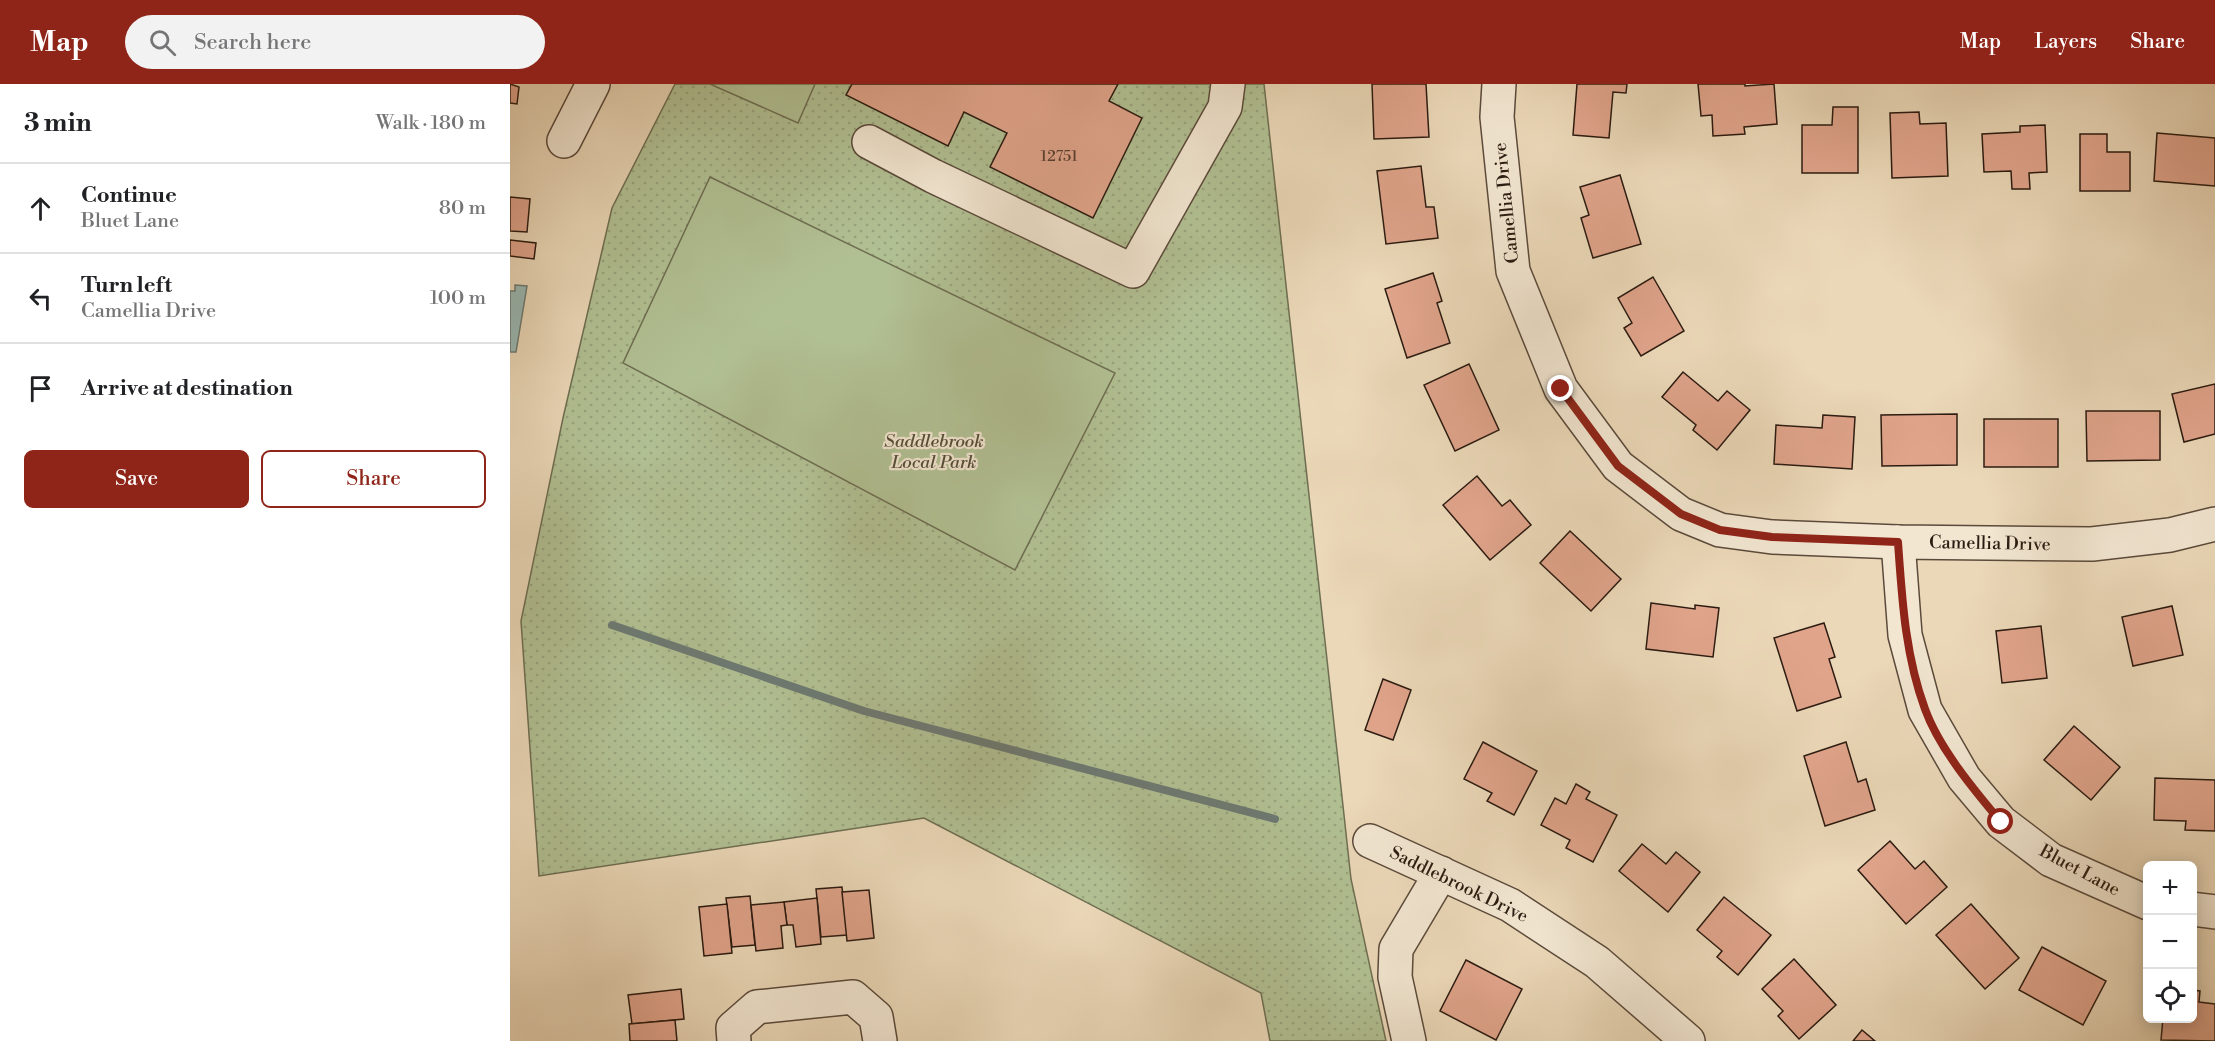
<!DOCTYPE html>
<meta charset="utf-8">
<style>
:root{--surface:#fff;--page:#f2f2f2;--text:#202124;--muted:#757577;--line:#e0e0e0;--accent:#8f2418}
body{margin:0;font-family:"Libre Bodoni",serif;background:var(--page);color:var(--text)}
.controls{position:absolute;right:18px;bottom:18px;display:grid;overflow:hidden;border-radius:9px;box-shadow:0 3px 15px #0003}
.controls button{width:54px;height:54px;display:grid;place-items:center;padding:0;border:0;border-bottom:2px solid var(--line);background:var(--surface);color:var(--text);font:30px sans-serif}
.stop{position:absolute;width:18px;height:18px;margin:-14px;border:4px solid #8f2418;border-radius:50%;background:#fff}
.stop.end{background:#8f2418;border-color:#fff;box-shadow:0 2px 6px #0008}
.list{margin:0;padding:0;list-style:none}
h2{display:flex;justify-content:space-between;align-items:center;height:78px;margin:0;padding:0 24px;font-size:26px}
h2 small{font-size:20px;font-weight:400;color:var(--muted)}
.list li{display:grid;grid-template-columns:39px 1fr auto;gap:18px;align-items:center;box-sizing:border-box;height:90px;padding:0 24px;border-top:2px solid var(--line)}
.list b{display:block;font-size:22px;white-space:nowrap}
.list p{margin:0;font-size:20px;white-space:nowrap;color:var(--muted)}
.list em{font-size:20px;font-style:normal;color:var(--muted)}
.actions{display:flex;gap:12px;padding:18px 24px}
.actions a{flex:1;padding:14px 0;border:2px solid var(--accent);border-radius:9px;text-align:center;font-size:21px;color:var(--accent)}
.actions .main{background:var(--accent);color:#fff}
.icon{flex:none;width:33px;height:33px;fill:none;stroke:currentColor;stroke-width:2;stroke-linecap:round;stroke-linejoin:round}
.map{position:relative;flex:none;width:1705px;height:957px;overflow:hidden}
header{display:flex;align-items:center;gap:36px;box-sizing:border-box;height:84px;padding:0 30px;background:var(--accent);color:#fff}
header strong{font-size:28px}
nav{display:flex;gap:33px;margin-inline-start:auto;font-size:21px}
.search{width:420px;height:54px;background:var(--page);display:flex;align-items:center;gap:15px;box-sizing:border-box;padding:0 21px;border-radius:33px;color:var(--muted);font-size:22px}
main{display:flex}
aside{flex:1;background:var(--surface)}
.map>svg:first-child{display:block}
.grass{fill:url(#grass-dots);stroke:#6e6e52;stroke-width:1.5}
.garden{fill:#b1c093;stroke:#6e6e52;stroke-width:1.5}
.water{fill:#99b9b4;stroke:#6d7a73;stroke-width:1.5}
.lines{fill:none;stroke-linecap:round;stroke-linejoin:round}
.stream{stroke:#6d7a73;stroke-width:8}
.building{fill:#e0a48b;stroke:#2b1b11;stroke-width:1.5}
.minor-casing{stroke:#5b4a3b;stroke-width:36}
.minor{stroke:#f2e6d1;stroke-width:33}
.route{stroke:#8f2418;stroke-width:8}
.labels{text-anchor:middle;stroke-width:4.5;stroke-linejoin:round;paint-order:stroke}
.number-label{font-size:15px;fill:#583d30}
.street-label{font-size:18px;fill:#2b1b11;stroke:#f2e6d1}
.park-label{font-size:18px;font-style:italic;fill:#534d38;stroke:#f2e6d1}
</style>
<header>
<strong>Map</strong>
<div class="search"><svg class="icon" aria-label="search" viewBox="0 0 24 24"><circle cx="10" cy="10" r="6"/><path d="M15 15l6 6"/></svg>Search here</div>
<nav><a>Map</a><a>Layers</a><a>Share</a></nav>
</header>
<main>
<aside>
<h2>3 min<small>Walk · 180 m</small></h2>
<ul class="list">
<li><svg class="icon" aria-label="ahead" viewBox="0 0 24 24"><path d="M12 20V5M6 11l6-6 6 6"/></svg><div><b>Continue</b><p>Bluet Lane</p></div><em>80 m</em></li>
<li><svg class="icon" aria-label="left" viewBox="0 0 24 24"><path d="M17 20v-9H6M10 6l-5 5 5 5"/></svg><div><b>Turn left</b><p>Camellia Drive</p></div><em>100 m</em></li>
<li><svg class="icon" aria-label="arrive" viewBox="0 0 24 24"><path d="M6 21V4h12l-3 4 3 4H6"/></svg><div><b>Arrive at destination</b></div></li>
</ul>
<div class="actions"><a class="main">Save</a><a>Share</a></div>
</aside>
<div class="map">
<svg width="1705" height="957" viewBox="0 0 1705 957">
<defs>
<pattern id="grass-dots" width="8" height="8" patternUnits="userSpaceOnUse" patternTransform="scale(1.5)"><rect width="8" height="8" fill="#b1c093"/><path d="M2 2h.1M6 6h.1" fill="none" stroke="#98a47e" stroke-width="1.8" stroke-linecap="round"/></pattern>
</defs>
<rect width="100%" height="100%" fill="#ebd8b8"/>
<filter id="stains"><feTurbulence type="fractalNoise" baseFrequency=".00333" numOctaves="4"/><feColorMatrix values="0 0 0 0 .2 0 0 0 0 .09 0 0 0 0 .02 0 0 0 .5 -.17"/></filter>
<radialGradient id="worn" r=".72"><stop offset=".6" stop-color="#630" stop-opacity="0"/><stop offset="1" stop-color="#630" stop-opacity=".3"/></radialGradient>
<path class="grass" d="M165 0H754L841 795 876 957H760L751 909 414 734 29 792 11 537 53 334 102 124Z"/>
<g class="garden">
<path d="M200 0H305L288 39Z"/>
<path d="M200 93 605 289 505 486 113 279Z"/>
</g>
<path class="water" d="M5 201 17 202 6 268H0V207H5Z"/>
<g class="lines">
<path class="stream" d="M102 541 354 627 765 735"/>
</g>
<g class="building">
<path d="M0 0 9 3 7 20 0 19Z"/>
<path d="M342 0H608L599 17 632 34 583 134 480 83 497 49 454 28 438 62 336 11Z"/>
<path d="M862 0H916L919 53 864 55Z"/>
<path d="M1067 0H1117L1116 9 1103 8 1099 54 1063 51Z"/>
<path d="M1188 0H1235V2L1264 0 1267 40 1234 43 1235 50 1203 52 1202 31 1191 32Z"/>
<path d="M1323 23H1348V89H1292V41H1322Z"/>
<path d="M1409 28 1410 40 1436 39 1438 92 1382 94 1380 29Z"/>
<path d="M1535 41 1537 88 1519 89 1520 105H1502L1501 87 1474 88 1472 50 1510 48V42Z"/>
<path d="M1647 49 1705 54V102L1644 97Z"/>
<path d="M1570 50H1597V68H1620V107H1570Z"/>
<path d="M911 82 916 123H924L928 154 876 160 867 87Z"/>
<path d="M1110 91 1131 160 1083 174 1071 134 1079 131 1070 103Z"/>
<path d="M0 113 20 115 17 148 0 147Z"/>
<path d="M0 156 26 159 24 175 0 172Z"/>
<path d="M923 189 932 217 927 219 940 259 897 274 875 205Z"/>
<path d="M1143 193 1174 247 1131 272 1114 244 1122 239 1108 214Z"/>
<path d="M959 280 989 346 945 367 914 301Z"/>
<path d="M1173 288 1208 317 1217 307 1240 326 1207 366 1183 346 1186 341 1152 313Z"/>
<path d="M1705 300V350L1674 358 1662 310Z"/>
<path d="M1576 327H1650V376L1577 377Z"/>
<path d="M1447 330V381L1372 382 1371 331Z"/>
<path d="M1313 331 1345 333 1342 385 1264 380 1266 341 1312 344Z"/>
<rect x="1474" y="335" width="74" height="48"/>
<path d="M967 392 992 422 1000 416 1021 441 980 476 933 421Z"/>
<path d="M1060 447 1111 495 1081 527 1030 479Z"/>
<path d="M1141 519 1185 525V521L1209 524 1203 573 1136 565Z"/>
<path d="M1662 522 1673 571 1623 582 1612 533Z"/>
<path d="M1314 539 1325 573 1319 575 1331 613 1287 627 1264 554Z"/>
<path d="M1531 542 1537 594 1492 599 1486 547Z"/>
<path d="M873 595 901 606 883 656 855 646Z"/>
<path d="M1564 642 1610 683 1581 716 1534 676Z"/>
<path d="M973 658 1027 687 1004 731 977 717 982 709 954 695Z"/>
<path d="M1336 658 1348 698 1356 695 1365 726 1315 742 1294 672Z"/>
<path d="M1645 694 1705 696V747L1675 746 1676 737 1644 736Z"/>
<path d="M1066 700 1080 708 1076 715 1107 731 1083 778 1056 764 1060 756 1031 741 1045 714 1056 720Z"/>
<path d="M1380 757 1405 785 1414 777 1437 803 1396 840 1348 786Z"/>
<path d="M1132 760 1156 780 1166 768 1190 788 1158 828 1109 787Z"/>
<path d="M332 803 337 851 311 853 306 805Z"/>
<path d="M359 806 364 854 337 857 332 808Z"/>
<path d="M240 812 245 861 222 863 216 814Z"/>
<path d="M1214 813 1261 851 1228 891 1207 873 1212 867 1187 846Z"/>
<path d="M307 814 311 860 286 863 283 841H277L274 818Z"/>
<path d="M274 818 277 841 271 842 273 864 246 867 241 821Z"/>
<path d="M217 820 222 869 194 872 189 823Z"/>
<path d="M1461 820 1509 874 1475 905 1426 851Z"/>
<path d="M1532 863 1596 897 1573 941 1509 906Z"/>
<path d="M1284 875 1326 921 1289 955 1268 932 1273 927 1252 905Z"/>
<path d="M956 876 1012 905 986 956 930 927Z"/>
<path d="M171 905 174 935 122 940 118 911Z"/>
<path d="M1682 906 1690 907 1689 918 1705 920V957L1651 956 1653 934H1682Z"/>
<path d="M165 936 167 957H120L119 940Z"/>
<path d="M1352 946 1365 957H1343Z"/>
</g>
<g class="lines">
<defs>
<g id="minor">
<path d="M989 0 987 33 1003 187 1051 305 1108 382 1171 430 1210 446 1262 453 1388 458 1582 460 1660 451 1705 440"/>
<path d="M54 57 83 0"/>
<path d="M359 58 423 92 623 187 715 23 718 0"/>
<path d="M1388 458 1395 551 1415 626 1454 694 1491 738 1541 776 1638 819"/>
<path d="M860 757 1000 821 1087 878 1178 957"/>
<path d="M1682 825 1705 828"/>
<path d="M224 957 223 944 247 923 343 913 366 933 370 957"/>
<path d="M899 957 885 893 886 865 931 789"/>
</g>
</defs>
<use href="#minor" class="minor-casing"/>
<use href="#minor" class="minor"/>
</g>
<g class="lines">
<path class="route" d="M1051 305 1108 382 1171 430 1210 446 1262 453 1388 458C1392 514 1395 571 1415 625 1429 664 1464 706 1491 738"/>
</g>
<g class="labels">
<g class="number-label">
<text x="549" y="77">12751</text>
</g>
<g class="street-label">
<text transform="translate(996 119) rotate(-96)" y="6">Camellia Drive</text>
<text transform="translate(1480 459) rotate(1)" y="6">Camellia Drive</text>
<text transform="translate(1570 786) rotate(28)" y="6">Bluet Lane</text>
<text transform="translate(949 800) rotate(26)" y="6">Saddlebrook Drive</text>
</g>
<g class="park-label">
<text x="424" y="363">Saddlebrook<tspan x="424" dy="21">Local Park</tspan></text>
</g>
</g>
<rect width="100%" height="100%" filter="url(#stains)"/>
<rect width="100%" height="100%" fill="url(#worn)"/>
</svg>
<div class="controls">
<button>+</button>
<button>−</button>
<button><svg class="icon" aria-label="locate" viewBox="0 0 24 24"><circle cx="12" cy="12" r="6"/><path d="M12 2v4M12 18v4M2 12h4M18 12h4"/></svg></button>
</div>
<div class="stop" style="left:1491px;top:738px"></div>
<div class="stop end" style="left:1051px;top:305px"></div>
</div>
</main>
